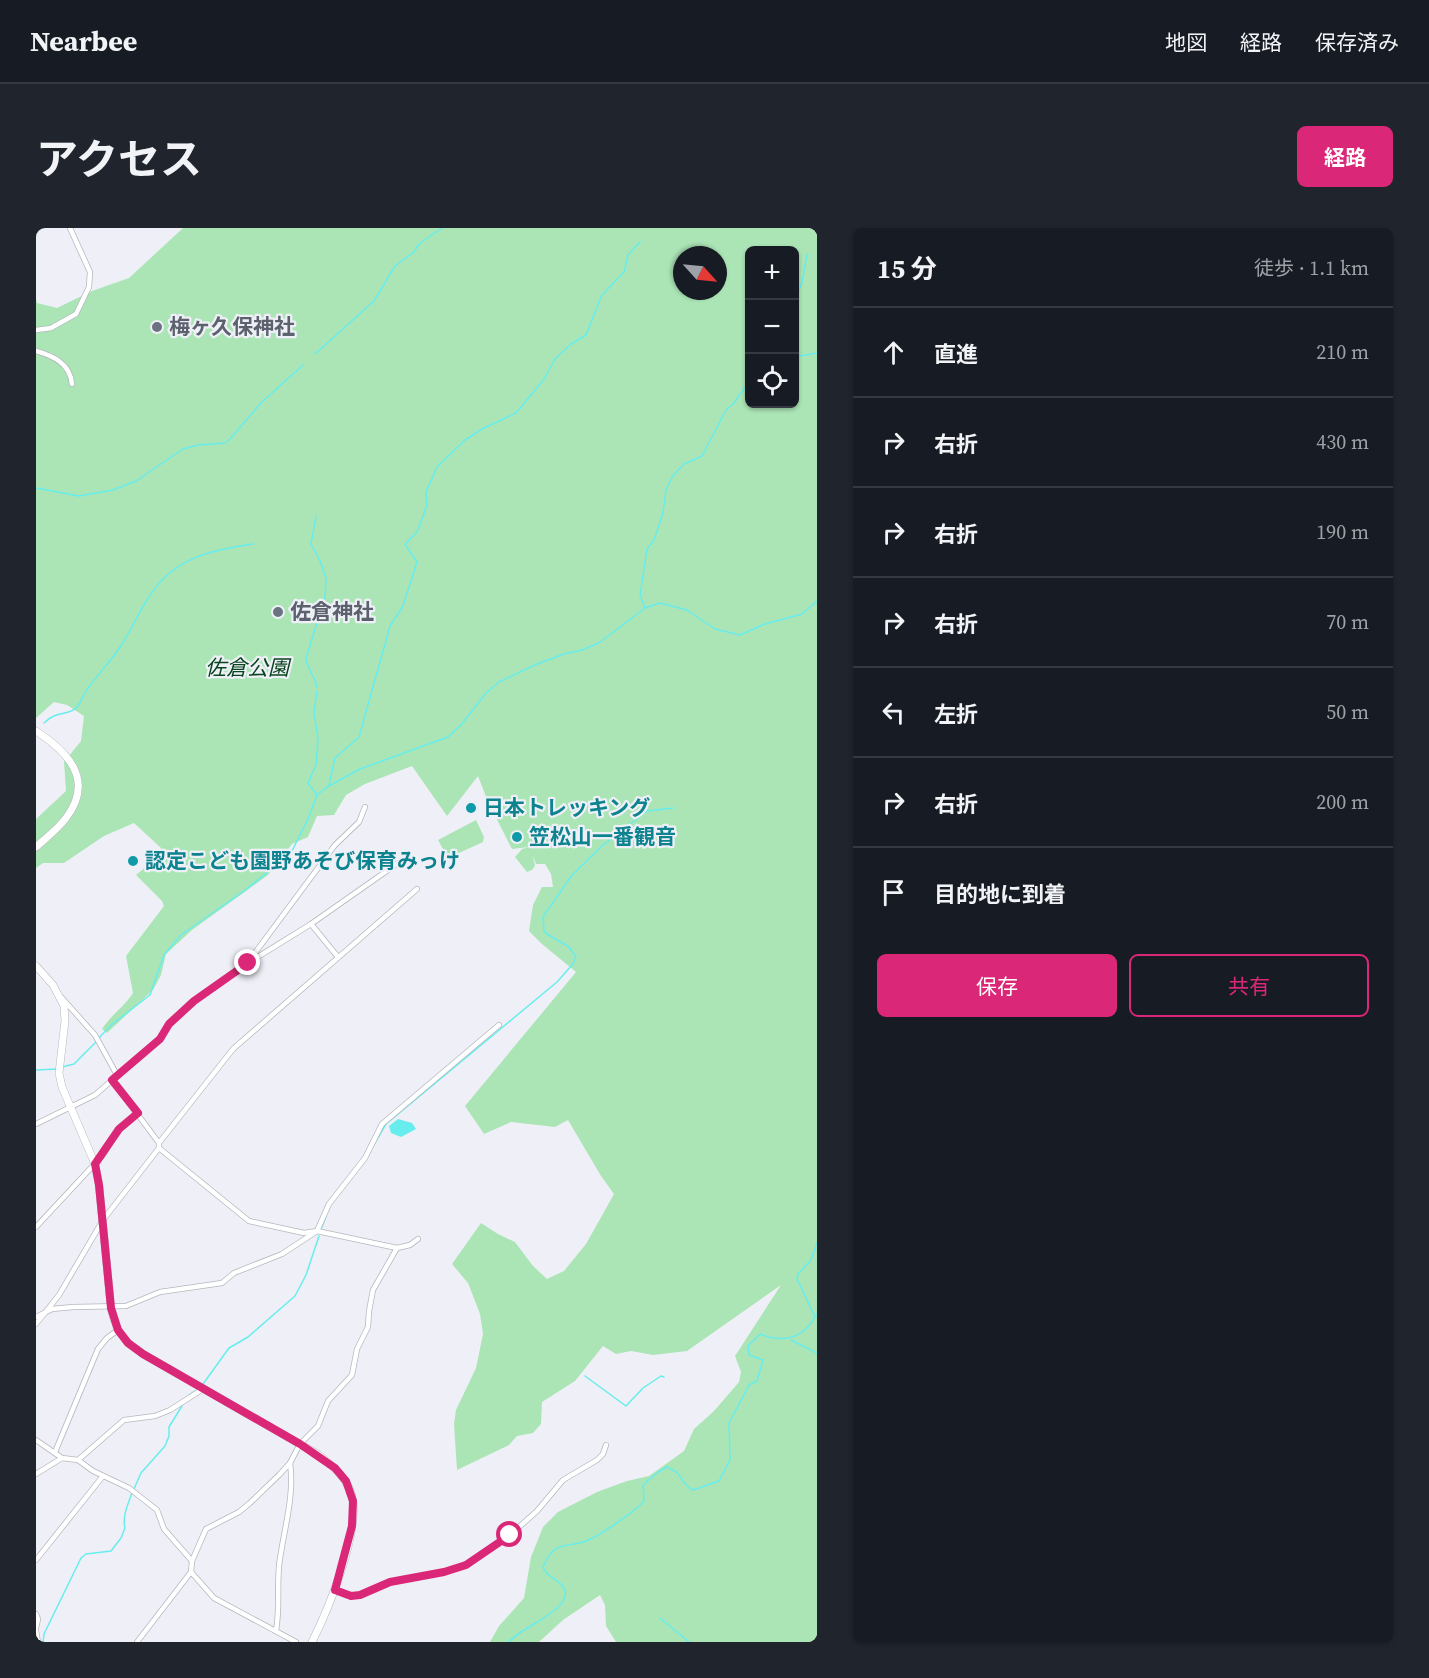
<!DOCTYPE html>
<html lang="ja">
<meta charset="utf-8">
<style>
:root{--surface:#171b24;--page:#20242c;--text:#f1f3f6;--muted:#9ea1a6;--line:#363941;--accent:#db2777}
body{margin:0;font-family:"Source Serif 4","Noto Sans JP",serif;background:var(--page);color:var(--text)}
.controls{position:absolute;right:18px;top:18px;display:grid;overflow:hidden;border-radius:9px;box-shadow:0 2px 4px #0004}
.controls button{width:54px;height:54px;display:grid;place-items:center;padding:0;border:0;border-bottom:2px solid var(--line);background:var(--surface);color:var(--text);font:30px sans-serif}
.compass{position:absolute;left:637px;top:18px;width:54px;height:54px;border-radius:50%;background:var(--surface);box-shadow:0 2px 4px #0004;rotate:117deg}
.stop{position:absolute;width:18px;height:18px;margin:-14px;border:4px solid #db2777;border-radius:50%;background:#fff}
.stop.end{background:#db2777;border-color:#fff;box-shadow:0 2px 6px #0008}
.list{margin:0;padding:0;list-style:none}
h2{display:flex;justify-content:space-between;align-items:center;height:78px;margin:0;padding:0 24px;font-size:26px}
h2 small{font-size:20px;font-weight:400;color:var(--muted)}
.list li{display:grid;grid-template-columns:39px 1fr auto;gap:18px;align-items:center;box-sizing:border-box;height:90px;padding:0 24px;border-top:2px solid var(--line)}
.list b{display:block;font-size:22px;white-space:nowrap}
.list em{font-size:20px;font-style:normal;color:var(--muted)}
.actions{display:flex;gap:12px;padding:18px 24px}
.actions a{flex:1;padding:14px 0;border:2px solid var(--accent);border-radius:9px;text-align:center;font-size:21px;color:var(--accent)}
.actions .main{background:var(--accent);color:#fff}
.icon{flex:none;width:33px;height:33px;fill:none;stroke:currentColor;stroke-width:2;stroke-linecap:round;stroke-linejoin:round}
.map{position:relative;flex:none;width:781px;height:1414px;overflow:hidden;border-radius:9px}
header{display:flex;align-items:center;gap:36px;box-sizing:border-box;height:84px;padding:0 30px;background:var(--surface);border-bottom:2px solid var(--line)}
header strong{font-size:28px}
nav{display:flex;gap:33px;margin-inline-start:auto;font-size:21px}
.intro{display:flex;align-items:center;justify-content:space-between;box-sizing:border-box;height:144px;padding:0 36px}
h1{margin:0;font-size:42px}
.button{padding:15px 27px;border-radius:9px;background:var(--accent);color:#fff;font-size:21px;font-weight:700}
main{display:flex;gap:36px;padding:0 36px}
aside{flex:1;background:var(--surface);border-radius:9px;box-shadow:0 2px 4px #0004}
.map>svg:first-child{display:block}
.green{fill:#abe5b6;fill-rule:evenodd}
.water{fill:#67eded}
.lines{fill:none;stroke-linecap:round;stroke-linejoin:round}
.stream{stroke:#67eded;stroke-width:1.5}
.street-casing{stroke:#b5b7bd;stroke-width:6}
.secondary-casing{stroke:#b5b7bd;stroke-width:8}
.street{stroke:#fff;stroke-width:4.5}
.secondary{stroke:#fff;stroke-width:7}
.route{stroke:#db2777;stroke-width:8}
.worship-dot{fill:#6b7280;stroke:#eff0f7;stroke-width:2}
.culture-dot{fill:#0f9aa8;stroke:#eff0f7;stroke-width:2}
.labels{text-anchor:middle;stroke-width:4.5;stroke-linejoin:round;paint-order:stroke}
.worship-label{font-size:21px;font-weight:bold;fill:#5b616d;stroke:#eff0f7;text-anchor:start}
.park-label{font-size:21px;font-style:italic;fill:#07441d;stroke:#eff0f7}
.culture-label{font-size:21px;font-weight:bold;fill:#0d838f;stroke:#eff0f7;text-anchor:start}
</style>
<header>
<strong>Nearbee</strong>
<nav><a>地図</a><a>経路</a><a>保存済み</a></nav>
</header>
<div class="intro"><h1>アクセス</h1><a class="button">経路</a></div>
<main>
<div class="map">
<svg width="781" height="1414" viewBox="0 0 781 1414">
<rect width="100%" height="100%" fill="#eff0f7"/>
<g class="green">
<path d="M147 0H781V1414H580L570 1398 569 1377 564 1367 527 1392 503 1414H454L463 1398 488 1370 495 1329 507 1299 522 1284 561 1264 591 1253 613 1248 648 1223 658 1201 678 1183 703 1154 705 1144 699 1128 745 1057 651 1123 617 1127 595 1123 580 1126 567 1118 539 1153 506 1174 505 1196 497 1205 481 1208 473 1217 421 1242 418 1196 420 1182 440 1140 447 1106 444 1086 432 1055 416 1036 445 995 462 1006 479 1014 497 1038 511 1051 528 1043 550 1016 578 966 565 948 532 892 519 899 475 894 448 906 429 878 540 744 506 716 493 703 497 677 506 659H517L515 646 509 636H500L497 628 499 638 496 642 491 644 479 629 486 621 493 619 476 621 452 574 442 548 411 588 376 538 329 556 310 567 298 587 281 588 272 609 256 616 232 647 156 702 130 726 125 747 117 762 71 805 66 801C75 787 88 779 97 765L90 728 128 678 126 673 100 647 122 629 125 620 98 595 68 608 28 635H7L0 640V591L30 563 28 534 45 513 48 488 31 477 18 474 0 490V71L1 75 21 80 56 63 93 50ZM714 22H758V176H714ZM646 27H682V63H646Z"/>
<path d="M440 592 448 609 447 614 412 630 402 612Z"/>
</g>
<path class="water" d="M362 891 376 895 380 901 365 909 355 905 353 898Z"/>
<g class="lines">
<g class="stream">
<path d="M758 72 766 55 771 26"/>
<path d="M279 126 338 73 359 38 378 24 383 16 406 0"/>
<path d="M758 129 781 125"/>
<path d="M0 260 43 268 77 262 100 253 147 221 162 217 189 215 193 212 226 174 267 137"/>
<path d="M280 288 275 316 284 333 290 350 289 369 270 430C271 441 279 448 281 459"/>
<path d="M609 380 604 367 611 321 618 312 627 285 630 262 636 249 648 236 666 228 690 182 698 175 714 152"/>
<path d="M8 495C21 482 31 488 40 480 45 475 47 466 52 460 63 445 76 432 86 416 95 402 102 386 111 372 136 330 172 323 217 316"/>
<path d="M293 557 299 530 323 509 354 398 367 378 381 334 369 316 381 304 386 291 391 277 390 264 401 239 429 212 446 201 480 185 508 151 519 131 535 116 550 107 566 67 588 44 592 27 604 14"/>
<path d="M281 567 272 555 280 537 281 524 282 510 278 485 281 463"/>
<path d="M63 810 74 798 114 767 128 727 145 707 208 663 255 625 272 591 281 567 293 558 324 541 412 509 425 497 450 465 463 454 501 436 528 426 546 422 563 415 609 380 624 375 651 382 679 401 704 407 729 396 766 386 781 373"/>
<path d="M26 839 38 836 60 814"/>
<path d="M0 842 22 841"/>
<path d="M336 920 350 896 521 754 536 737 540 729 533 719 511 706 508 703 507 689 536 647 567 617 611 583 637 580"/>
<path d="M286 999 290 988"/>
<path d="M779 1089 761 1051 762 1046 775 1032 781 1015"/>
<path d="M755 1112 781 1125"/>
<path d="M549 1148 590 1178 607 1160 625 1148 628 1149"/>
<path d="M167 1156 193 1120 212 1109 259 1068 270 1047 283 1008"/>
<path d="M153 1167 159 1163"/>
<path d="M98 1261 105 1245 129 1218 133 1208V1199L146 1178"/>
<path d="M624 1390 653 1414"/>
<path d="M7 1414 8 1406 45 1330 50 1326 75 1323 85 1310 89 1300C86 1289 92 1276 96 1265"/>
<path d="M473 1414C484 1399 535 1383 529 1362 525 1351 511 1351 507 1339 519 1311 529 1321 550 1313 561 1309 604 1281 608 1272L607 1257 622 1244 631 1239C649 1246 643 1255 657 1262L683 1253 694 1232 693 1195 713 1157 721 1153 727 1132 713 1127 712 1118 724 1106C749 1116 768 1110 781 1086"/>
</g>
<defs>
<g id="street">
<path d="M0 102 15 100 40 86 53 59 54 44 34 0"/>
<path d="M0 123C17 128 34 135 36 156"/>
<path d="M275 696 302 729"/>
<path d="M213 733 299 617 323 594 329 579"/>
<path d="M25 769 59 807 81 847"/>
<path d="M76 852 123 915"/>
<path d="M0 896 59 867 124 811 133 796 158 773 212 735 275 696 362 635"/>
<path d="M123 920 213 993 268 1005 281 1003 361 1020 374 1017 382 1011"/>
<path d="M0 999 67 927 83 901 102 885"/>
<path d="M0 1089 16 1081 37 1079 90 1078 124 1064 186 1055 198 1045 246 1026 281 1003 293 976 329 930 346 896 463 797"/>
<path d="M0 1096 23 1067 67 992 123 920V915L197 821 381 661"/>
<path d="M0 1212 26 1230 42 1232 57 1243 93 1260 121 1282 128 1301 156 1333"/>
<path d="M19 1224 62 1121 71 1110 82 1102"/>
<path d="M42 1232 88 1192 119 1188 134 1182 167 1161"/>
<path d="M0 1246 26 1230"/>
<path d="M0 1332 67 1248"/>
<path d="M155 1344 178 1370 260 1414"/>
<path d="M299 1362 315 1367H324L354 1354 408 1344 430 1337 474 1307 501 1283 527 1252 561 1232 567 1226 570 1217"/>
<path d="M0 1386 2 1391 0 1400"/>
<path d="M0 1403 2 1414"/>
<path d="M240 1403C244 1380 241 1360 243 1338 247 1304 259 1269 254 1235"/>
<path d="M101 1414 155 1344 156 1333 170 1301 203 1284 214 1275 243 1247 254 1235 264 1216 282 1198 292 1173 316 1147 321 1121 332 1099 333 1083 337 1062 361 1020"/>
</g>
<g id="secondary">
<path d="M0 503C32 524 59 552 30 590 22 601 10 610 0 619"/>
<path d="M0 738 17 757 28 778 29 793 23 845 26 859 59 936 63 957 75 1080 78 1091 82 1102 92 1115 107 1126 283 1227C298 1239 315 1253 317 1274 321 1311 293 1380 276 1414"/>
</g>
</defs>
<use href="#street" class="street-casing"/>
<use href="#secondary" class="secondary-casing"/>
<use href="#street" class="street"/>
<use href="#secondary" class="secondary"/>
</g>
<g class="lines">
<path class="route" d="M212 735 158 773 133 796 124 811 76 852 102 885 83 901 59 936 63 957 75 1080 82 1102 92 1115 107 1126 264 1216 299 1240 310 1253 317 1273 316 1298 299 1362 315 1368 324 1367 354 1354 408 1344 430 1337 474 1307"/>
</g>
<g class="worship-dot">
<circle cx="121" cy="99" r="6"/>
<circle cx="242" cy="384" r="6"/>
</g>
<g class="culture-dot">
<circle cx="435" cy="580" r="6"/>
<circle cx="481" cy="609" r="6"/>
<circle cx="97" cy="633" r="6"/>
</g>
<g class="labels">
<g class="worship-label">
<text x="133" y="106">梅ヶ久保神社</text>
<text x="254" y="391">佐倉神社</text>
</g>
<g class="park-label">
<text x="211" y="447">佐倉公園</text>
</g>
<g class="culture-label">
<text x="447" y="587">日本トレッキング</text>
<text x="493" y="616">笠松山一番観音</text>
<text x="109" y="640">認定こども園野あそび保育みっけ</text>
</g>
</g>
</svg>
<div class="controls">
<button>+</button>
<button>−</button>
<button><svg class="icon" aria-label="locate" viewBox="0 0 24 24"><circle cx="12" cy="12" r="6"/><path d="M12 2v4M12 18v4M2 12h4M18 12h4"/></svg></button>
</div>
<svg class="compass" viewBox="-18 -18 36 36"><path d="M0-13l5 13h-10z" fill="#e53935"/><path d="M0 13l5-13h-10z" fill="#9ea1a6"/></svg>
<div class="stop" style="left:474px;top:1307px"></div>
<div class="stop end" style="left:212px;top:735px"></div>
</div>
<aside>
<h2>15 分<small>徒歩 · 1.1 km</small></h2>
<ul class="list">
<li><svg class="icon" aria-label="ahead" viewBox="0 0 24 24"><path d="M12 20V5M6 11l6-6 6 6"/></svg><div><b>直進</b></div><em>210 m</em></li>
<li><svg class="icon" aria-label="right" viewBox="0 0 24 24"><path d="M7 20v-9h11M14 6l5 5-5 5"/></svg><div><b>右折</b></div><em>430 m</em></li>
<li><svg class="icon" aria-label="right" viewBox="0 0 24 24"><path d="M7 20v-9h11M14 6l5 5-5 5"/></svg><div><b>右折</b></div><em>190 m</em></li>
<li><svg class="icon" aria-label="right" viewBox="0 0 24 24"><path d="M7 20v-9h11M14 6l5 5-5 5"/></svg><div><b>右折</b></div><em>70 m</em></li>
<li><svg class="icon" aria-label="left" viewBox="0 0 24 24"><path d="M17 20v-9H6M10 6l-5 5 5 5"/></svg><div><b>左折</b></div><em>50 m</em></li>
<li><svg class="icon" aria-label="right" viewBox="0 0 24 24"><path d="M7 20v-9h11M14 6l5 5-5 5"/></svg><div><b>右折</b></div><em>200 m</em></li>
<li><svg class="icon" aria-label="arrive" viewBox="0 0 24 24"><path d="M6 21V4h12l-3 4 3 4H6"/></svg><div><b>目的地に到着</b></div></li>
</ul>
<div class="actions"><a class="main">保存</a><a>共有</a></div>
</aside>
</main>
